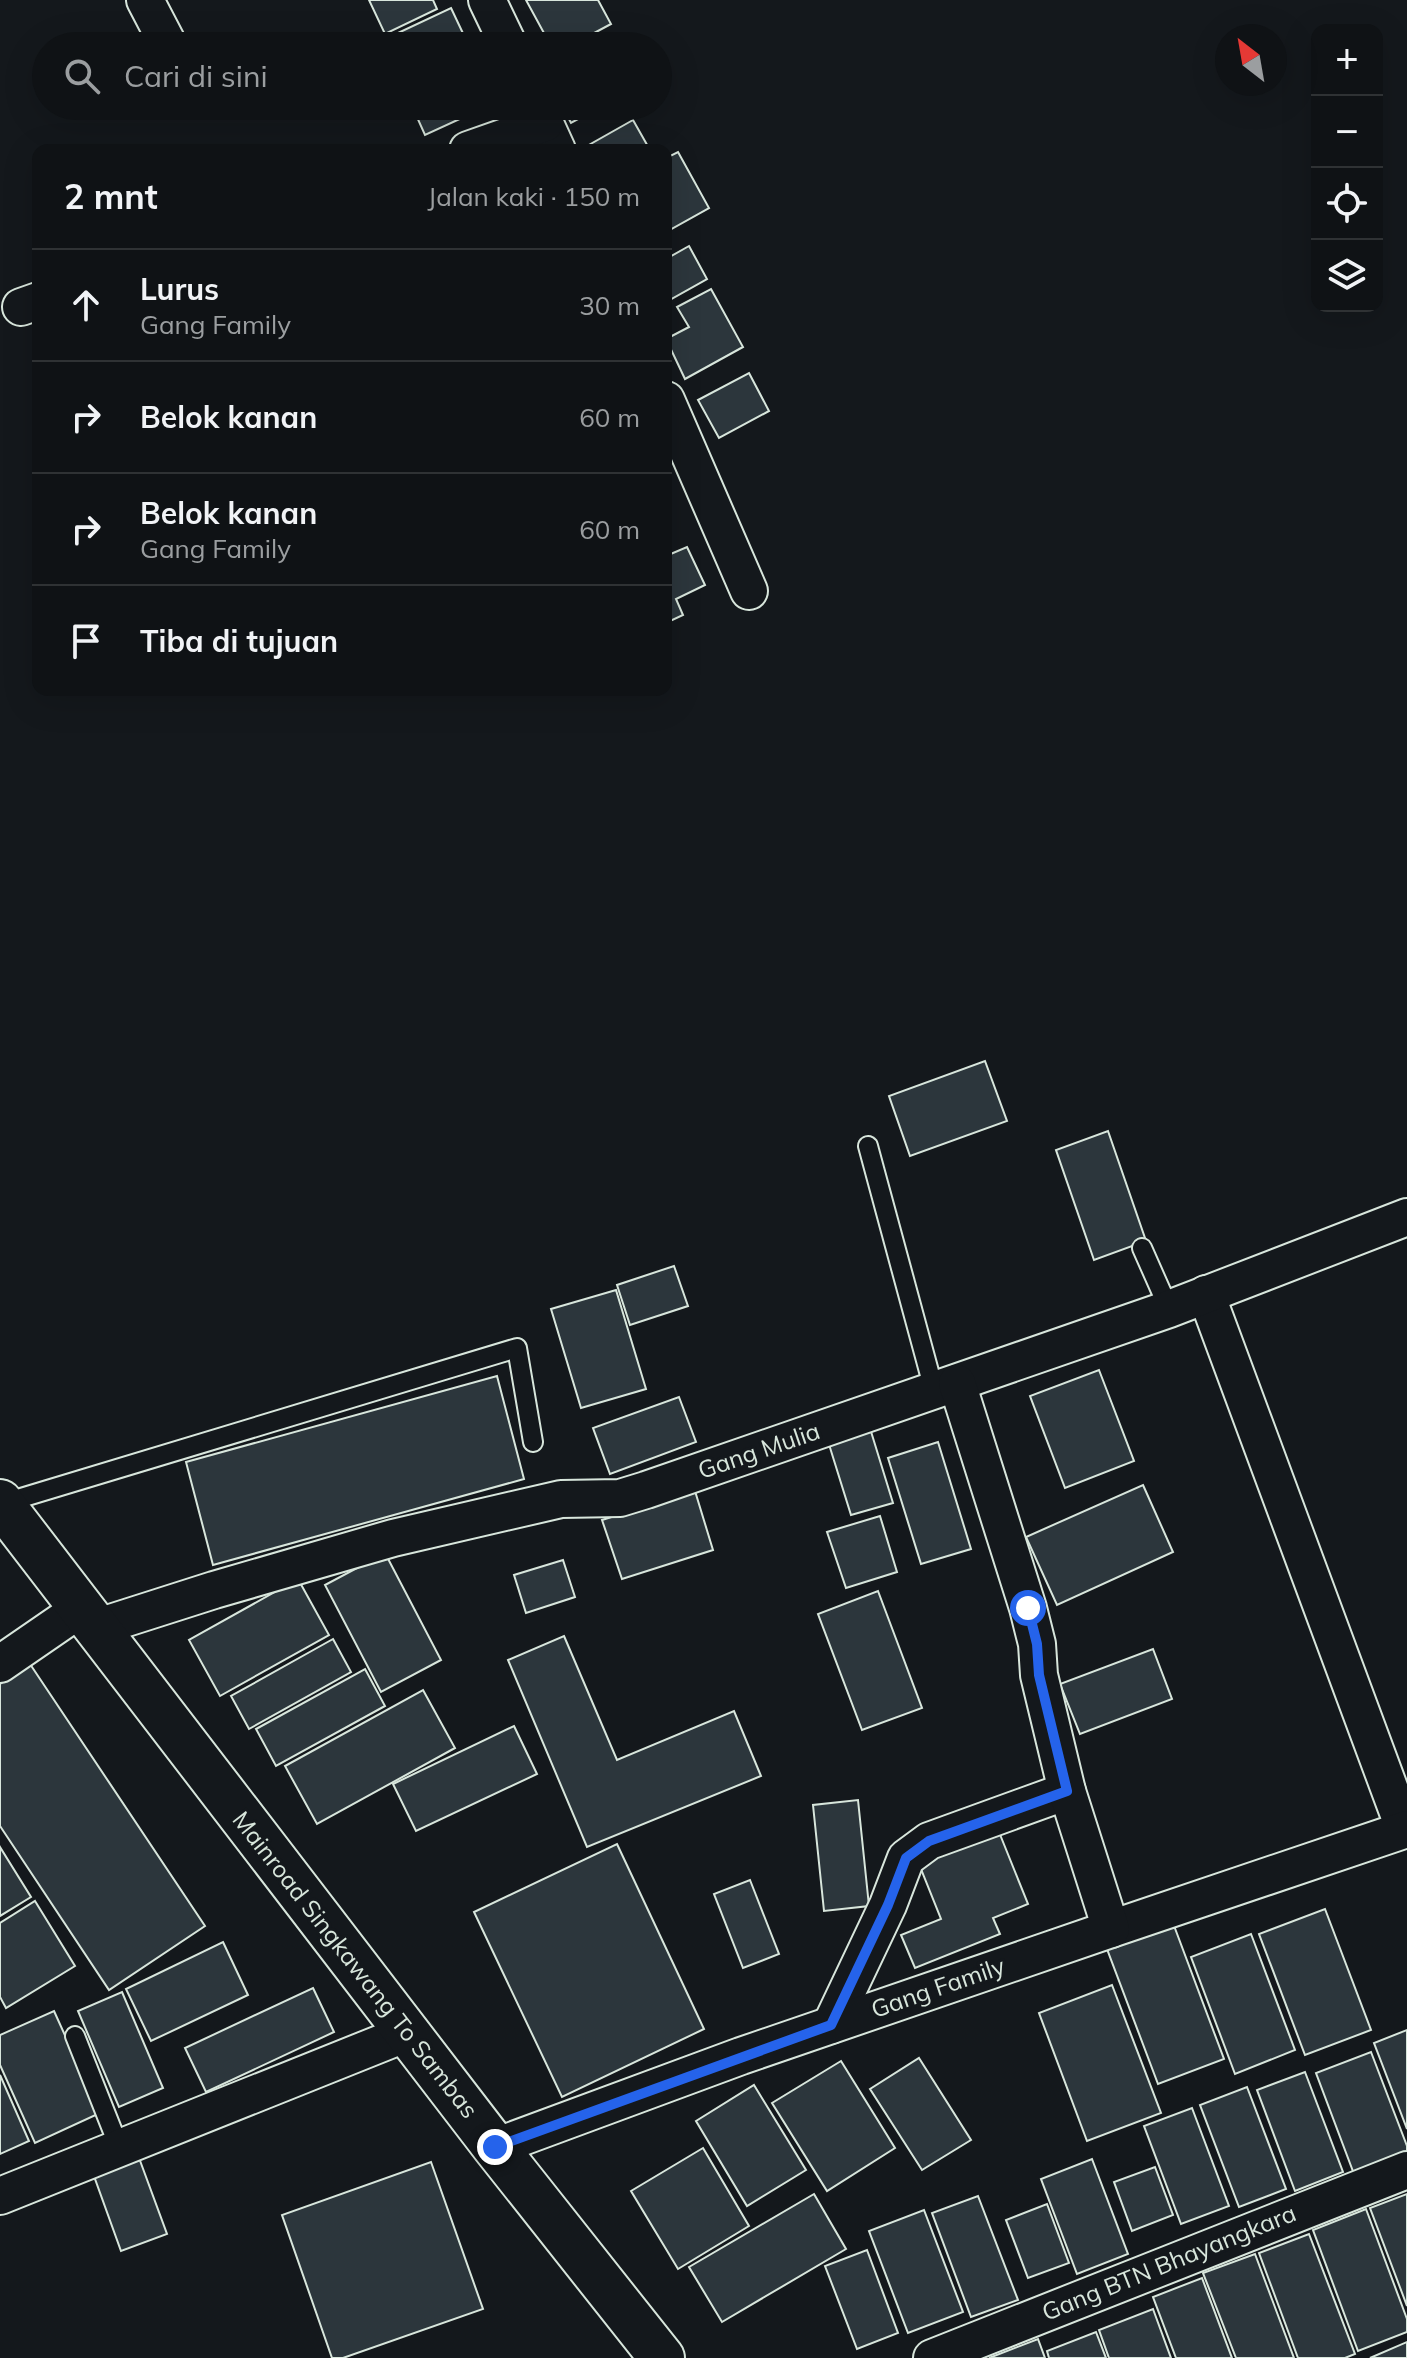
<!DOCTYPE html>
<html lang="id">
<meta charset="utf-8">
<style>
:root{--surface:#0f1215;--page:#181b1e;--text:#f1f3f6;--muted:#9b9ea0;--line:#2f3234}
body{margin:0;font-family:Mulish,sans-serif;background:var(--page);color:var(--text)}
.controls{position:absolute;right:24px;top:24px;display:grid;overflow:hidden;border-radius:16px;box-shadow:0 8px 32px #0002}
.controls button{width:72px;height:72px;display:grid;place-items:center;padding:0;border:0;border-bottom:2px solid var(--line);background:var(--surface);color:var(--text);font:40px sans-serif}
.compass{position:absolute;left:1215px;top:24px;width:72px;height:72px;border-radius:50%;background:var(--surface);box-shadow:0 8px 32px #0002;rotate:329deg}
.stop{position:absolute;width:24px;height:24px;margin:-18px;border:6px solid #2563eb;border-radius:50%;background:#fff}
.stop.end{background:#2563eb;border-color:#fff;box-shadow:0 2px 8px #0008}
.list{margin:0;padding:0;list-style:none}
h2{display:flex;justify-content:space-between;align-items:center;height:104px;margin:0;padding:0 32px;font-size:34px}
h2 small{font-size:26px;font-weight:400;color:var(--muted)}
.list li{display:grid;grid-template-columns:52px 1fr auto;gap:24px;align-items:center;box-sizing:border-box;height:112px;padding:0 32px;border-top:2px solid var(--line)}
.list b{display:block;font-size:30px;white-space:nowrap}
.list p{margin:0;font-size:26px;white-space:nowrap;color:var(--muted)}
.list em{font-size:26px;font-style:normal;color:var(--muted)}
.icon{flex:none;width:44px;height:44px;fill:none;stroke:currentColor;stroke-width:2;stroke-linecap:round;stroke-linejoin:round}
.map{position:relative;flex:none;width:1407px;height:2358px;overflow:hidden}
.search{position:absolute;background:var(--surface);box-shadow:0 8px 32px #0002;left:32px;top:32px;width:640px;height:88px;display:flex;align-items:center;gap:20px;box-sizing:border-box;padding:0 28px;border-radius:44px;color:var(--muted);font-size:30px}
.panel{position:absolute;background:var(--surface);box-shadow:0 8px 32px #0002;left:32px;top:144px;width:640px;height:552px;border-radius:16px}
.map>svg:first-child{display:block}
.building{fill:#2c363c;stroke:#d8e6dc;stroke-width:2}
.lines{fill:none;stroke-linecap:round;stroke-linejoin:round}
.service-casing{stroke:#d8e6dc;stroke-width:22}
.minor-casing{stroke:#d8e6dc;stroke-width:40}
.trunk-casing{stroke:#d8e6dc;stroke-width:48}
.service{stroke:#14181c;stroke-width:18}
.minor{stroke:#14181c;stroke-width:36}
.trunk{stroke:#14181c;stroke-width:44}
.route{stroke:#2563eb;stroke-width:10}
.labels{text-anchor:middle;stroke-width:6;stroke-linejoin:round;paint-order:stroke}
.street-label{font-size:24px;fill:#d8e6dc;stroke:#14181c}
</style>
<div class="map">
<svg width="1407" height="2358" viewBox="0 0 1407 2358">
<rect width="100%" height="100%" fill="#14181c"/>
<g class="building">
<path d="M369 0H433L437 9 385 34Z"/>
<path d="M526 0H598L611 24 570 46H551Z"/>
<path d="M451 8 469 46H386L383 40Z"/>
<path d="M412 106H488L425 135Z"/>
<path d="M562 106H602L571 123Z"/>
<path d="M633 120 650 150H580Z"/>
<path d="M678 152 709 208 666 232V158Z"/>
<path d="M689 246 707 279 666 302V259Z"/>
<path d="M711 289 743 347 685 379 666 339 689 327 677 307Z"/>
<path d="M749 373 769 411 719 438 698 400Z"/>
<path d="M687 547 705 585 676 599 683 615 666 623V556Z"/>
<path d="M985 1061 1007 1121 910 1156 889 1096Z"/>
<path d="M1108 1131 1146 1241 1094 1260 1056 1150Z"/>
<path d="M674 1266 688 1306 630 1325 617 1285Z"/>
<path d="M616 1290 646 1389 581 1408 551 1309Z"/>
<path d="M1099 1370 1134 1461 1065 1488 1030 1396Z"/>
<path d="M497 1376 524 1479 213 1565 186 1462Z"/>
<path d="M679 1397 696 1442 610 1474 593 1428Z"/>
<path d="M869 1425 893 1503 851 1515 827 1438Z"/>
<path d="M938 1442 971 1549 921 1564 888 1458Z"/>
<path d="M1143 1485 1173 1552 1057 1605 1026 1537Z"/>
<path d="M695 1491 713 1550 622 1579 602 1520Z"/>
<path d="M880 1516 897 1572 846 1588 827 1532Z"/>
<path d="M385 1553 441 1660 381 1692 325 1585Z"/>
<path d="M563 1560 575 1597 526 1613 514 1575Z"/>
<path d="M298 1579 329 1635 220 1696 189 1640Z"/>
<path d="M878 1591 922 1708 862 1730 818 1614Z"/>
<path d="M564 1636 617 1760 734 1711 761 1776 587 1847 508 1660Z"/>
<path d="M333 1639 351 1672 249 1729 231 1696Z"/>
<path d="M1153 1649 1172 1699 1080 1734 1060 1684Z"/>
<path d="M30 1664 205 1926 109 1990 0 1826V1684Z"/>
<path d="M365 1669 385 1706 276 1766 256 1729Z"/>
<path d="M423 1690 455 1748 317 1824 285 1766Z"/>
<path d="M514 1726 537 1774 416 1831 393 1784Z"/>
<path d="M858 1800 869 1906 824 1911 813 1805Z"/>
<path d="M999 1832 1028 1904 993 1918 1000 1934 915 1968 901 1935 941 1919 919 1864Z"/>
<path d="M617 1844 704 2029 562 2097 474 1912Z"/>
<path d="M0 1847 31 1897 0 1916Z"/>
<path d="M750 1880 779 1954 743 1968 714 1894Z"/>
<path d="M35 1901 75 1966 6 2008 0 1997V1923Z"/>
<path d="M1325 1909 1371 2030 1305 2055 1259 1934Z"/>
<path d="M1173 1923 1224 2059 1158 2084 1107 1949Z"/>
<path d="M1251 1934 1295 2050 1235 2074 1191 1957Z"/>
<path d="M223 1942 248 1995 151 2041 126 1989Z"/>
<path d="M1112 1985 1161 2113 1087 2141 1039 2013Z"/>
<path d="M313 1988 334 2032 206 2092 185 2048Z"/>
<path d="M122 1992 163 2088 119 2107 78 2011Z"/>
<path d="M54 2011 100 2113 35 2143 0 2065V2035Z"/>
<path d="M1407 2030V2129L1374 2043Z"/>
<path d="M1371 2052 1407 2146V2153L1354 2174 1316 2073Z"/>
<path d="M919 2058 971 2140 922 2170 870 2089Z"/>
<path d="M841 2061 895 2148 827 2191 772 2103Z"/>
<path d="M1305 2072 1343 2172 1295 2191 1257 2090Z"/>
<path d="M0 2075 29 2141 0 2154Z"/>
<path d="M754 2085 806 2170 747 2206 696 2121Z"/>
<path d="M1247 2087 1286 2189 1239 2207 1200 2105Z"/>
<path d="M1192 2108 1229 2206 1181 2224 1144 2126Z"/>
<path d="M135 2147 167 2234 121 2251 90 2165Z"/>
<path d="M703 2148 749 2226 678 2269 631 2191Z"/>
<path d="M1092 2159 1128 2254 1077 2274 1041 2179Z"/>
<path d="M431 2162 483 2309 343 2358H332L282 2215Z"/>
<path d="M1155 2167 1173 2215 1132 2231 1114 2182Z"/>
<path d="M814 2194 846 2249 722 2322 689 2267Z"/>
<path d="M1407 2194V2306L1370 2208Z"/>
<path d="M978 2196 1018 2300 971 2317 932 2213Z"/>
<path d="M1047 2204 1069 2263 1028 2278 1006 2220Z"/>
<path d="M1366 2209 1407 2319V2332L1358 2351 1313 2230Z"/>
<path d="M924 2210 963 2312 908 2333 869 2231Z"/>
<path d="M1309 2234 1355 2354 1345 2358H1298L1259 2253Z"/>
<path d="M867 2250 898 2333 857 2349 825 2266Z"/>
<path d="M1255 2254 1294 2358H1236L1203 2273Z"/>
<path d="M1202 2278 1232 2358H1176L1153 2297Z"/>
<path d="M1153 2309 1171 2358H1109L1099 2330Z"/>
<path d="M1096 2332 1106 2358H1049L1047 2351Z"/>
<path d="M1038 2339 1045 2358H989Z"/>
<path d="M1407 2342V2358H1370Z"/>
</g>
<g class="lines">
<defs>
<g id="service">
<path d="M868 1146 934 1390"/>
<path d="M1142 1248 1169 1309"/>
<path d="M1 1504 517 1348 533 1442"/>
<path d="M75 2036 119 2147"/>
</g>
<g id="minor">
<path d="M145 0 169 46"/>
<path d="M487 0 509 46"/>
<path d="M537 106 557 150"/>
<path d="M468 150 545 123"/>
<path d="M21 307 38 301"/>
<path d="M666 400 749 591"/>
<path d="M1206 1294 1404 1828"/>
<path d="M95 1628 214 1590 393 1538 561 1499 620 1498 646 1490 1169 1309 1407 1217"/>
<path d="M0 1664 80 1609"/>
<path d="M1111 1929 1407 1829"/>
<path d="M831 2025 888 1905 906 1858 929 1841 1067 1791"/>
<path d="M495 2147 741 2056 1111 1929 1067 1791 1039 1675 1037 1644 1028 1608 957 1383"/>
<path d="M0 2196 407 2033"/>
<path d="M932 2358 1407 2170"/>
</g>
<path id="trunk" d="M0 1502 495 2147 662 2358"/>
</defs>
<use href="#service" class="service-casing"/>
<use href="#minor" class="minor-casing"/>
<use href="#trunk" class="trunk-casing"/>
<use href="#service" class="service"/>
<use href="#minor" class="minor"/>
<use href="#trunk" class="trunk"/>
</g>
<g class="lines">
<path class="route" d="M495 2147 831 2025 888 1905 906 1858 929 1841 1067 1791 1039 1675 1037 1644 1028 1608"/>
</g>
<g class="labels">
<g class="street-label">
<text transform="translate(759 1451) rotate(-19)" y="8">Gang Mulia</text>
<text transform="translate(355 1965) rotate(52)" y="8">Mainroad Singkawang To Sambas</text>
<text transform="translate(938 1988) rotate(-19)" y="8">Gang Family</text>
<text transform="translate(1169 2263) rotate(-22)" y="8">Gang BTN Bhayangkara</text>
</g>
</g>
</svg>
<div class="controls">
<button>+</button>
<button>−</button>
<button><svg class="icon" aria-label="locate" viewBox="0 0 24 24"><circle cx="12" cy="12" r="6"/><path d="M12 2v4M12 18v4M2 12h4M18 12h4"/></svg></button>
<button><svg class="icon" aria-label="layers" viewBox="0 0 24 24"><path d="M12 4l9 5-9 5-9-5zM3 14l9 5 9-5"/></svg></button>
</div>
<svg class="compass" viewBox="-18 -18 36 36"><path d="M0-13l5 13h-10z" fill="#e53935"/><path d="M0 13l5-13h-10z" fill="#9b9ea0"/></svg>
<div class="stop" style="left:1028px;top:1608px"></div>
<div class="stop end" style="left:495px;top:2147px"></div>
<div class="search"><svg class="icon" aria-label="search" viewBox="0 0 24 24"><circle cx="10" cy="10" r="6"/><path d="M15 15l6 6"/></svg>Cari di sini</div>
<section class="panel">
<h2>2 mnt<small>Jalan kaki · 150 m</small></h2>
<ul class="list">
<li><svg class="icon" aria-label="ahead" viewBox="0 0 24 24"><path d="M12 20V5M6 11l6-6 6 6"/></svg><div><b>Lurus</b><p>Gang Family</p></div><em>30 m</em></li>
<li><svg class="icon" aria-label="right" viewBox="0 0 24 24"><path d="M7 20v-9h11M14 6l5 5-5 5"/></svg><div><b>Belok kanan</b></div><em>60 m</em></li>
<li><svg class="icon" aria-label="right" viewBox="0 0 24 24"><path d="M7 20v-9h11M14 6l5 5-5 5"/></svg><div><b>Belok kanan</b><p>Gang Family</p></div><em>60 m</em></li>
<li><svg class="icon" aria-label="arrive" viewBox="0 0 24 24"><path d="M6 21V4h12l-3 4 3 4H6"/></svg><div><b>Tiba di tujuan</b></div></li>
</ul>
</section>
</div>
